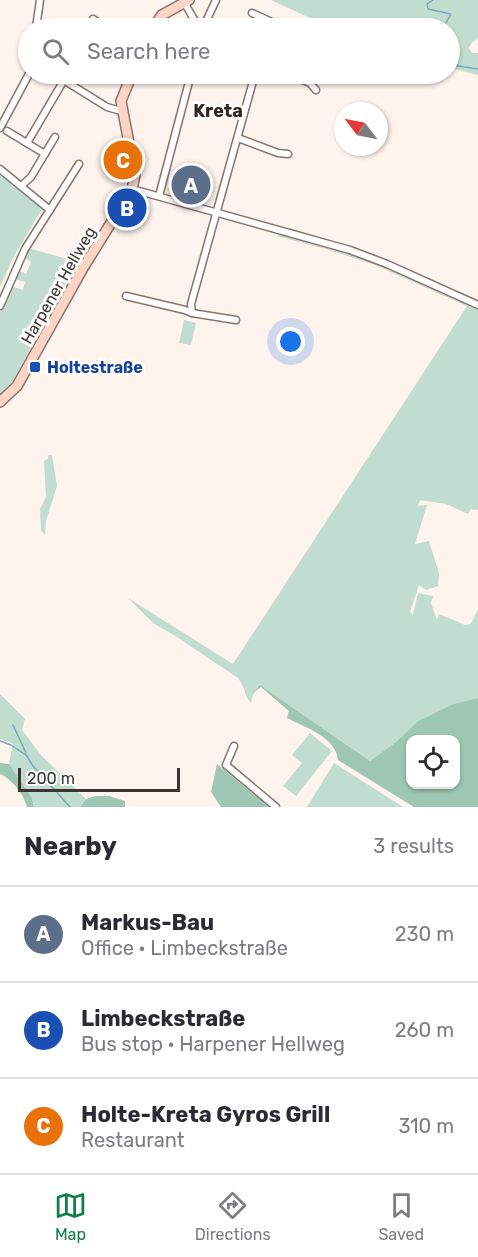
<!DOCTYPE html>
<meta charset="utf-8">
<style>
:root{--surface:#fff;--page:#f7f7f7;--text:#2b2b33;--muted:#7c7c81;--line:#e1e1e2;--accent:#0b8043}
body{margin:0;font-family:Rubik,sans-serif;background:var(--page);color:var(--text)}
.controls{position:absolute;right:18px;bottom:18px;display:grid;overflow:hidden;border-radius:12px;box-shadow:0 2px 4px #0004}
.controls button{width:54px;height:54px;display:grid;place-items:center;padding:0;border:0;border-bottom:2px solid var(--line);background:var(--surface);color:var(--text);font:30px sans-serif}
.compass{position:absolute;left:334px;top:102px;width:54px;height:54px;border-radius:50%;background:var(--surface);box-shadow:0 2px 4px #0004;rotate:302deg}
.scale{position:absolute;left:18px;bottom:15px;width:162px;box-sizing:border-box;padding-left:6px;border:3px solid #3b3431;border-top:0;font-size:16px;line-height:21px;white-space:nowrap;color:#3b3431;-webkit-text-stroke:4px #fff;paint-order:stroke}
.you{position:absolute;left:291px;top:342px;width:21px;height:21px;margin:-15px;border:4px solid #fff;border-radius:50%;background:#1a73e8;box-shadow:0 0 0 9px #1a73e833}
.badge{display:grid;place-items:center;width:39px;height:39px;border-radius:50%;background:var(--accent);color:#fff;font-size:20px;font-weight:700}
.pin{position:absolute;translate:-50% -50%;border:3px solid #fff;box-shadow:0 2px 6px #0006}
.list{margin:0;padding:0;list-style:none}
h2{display:flex;justify-content:space-between;align-items:center;height:78px;margin:0;padding:0 24px;font-size:26px}
h2 small{font-size:20px;font-weight:400;color:var(--muted)}
.list li{display:grid;grid-template-columns:39px 1fr auto;gap:18px;align-items:center;box-sizing:border-box;height:96px;padding:0 24px;border-top:2px solid var(--line)}
.list b{display:block;font-size:22px;white-space:nowrap}
.list p{margin:0;font-size:20px;white-space:nowrap;color:var(--muted)}
.list em{font-size:20px;font-style:normal;color:var(--muted)}
.icon{flex:none;width:33px;height:33px;fill:none;stroke:currentColor;stroke-width:2;stroke-linecap:round;stroke-linejoin:round}
.map{position:relative;flex:none;width:478px;height:807px;overflow:hidden}
.search{position:absolute;background:var(--surface);box-shadow:0 2px 4px #0004;left:18px;right:18px;top:18px;height:66px;display:flex;align-items:center;gap:15px;box-sizing:border-box;padding:0 21px;border-radius:33px;color:var(--muted);font-size:22px}
.sheet{height:366px;background:var(--surface)}
nav{display:flex;justify-content:space-around;align-items:center;box-sizing:border-box;height:84px;border-top:2px solid var(--line);background:var(--surface);font-size:16px;color:var(--muted)}
nav a{display:grid;justify-items:center;gap:3px}
nav .on{color:var(--accent)}
.map>svg:first-child{display:block}
.green{fill:#c1ddcf}
.forest{fill:#9dc7b2;fill-rule:evenodd}
.lines{fill:none;stroke-linecap:round;stroke-linejoin:round}
.stream{stroke:#7da8b9;stroke-width:1.5}
.street-casing{stroke:#85756e;stroke-width:9}
.secondary-casing{stroke:#85756e;stroke-width:12}
.street{stroke:#fff;stroke-width:6}
.secondary{stroke:#fed5c5;stroke-width:9}
.transit-dot{fill:#1a4fb4;stroke:#fff;stroke-width:2}
.labels{text-anchor:middle;stroke-width:6;stroke-linejoin:round;paint-order:stroke}
.street-label{font-size:16px;fill:#3b3431;stroke:#fff}
.transit-label{font-size:16px;font-weight:bold;fill:#164399;stroke:#fff;text-anchor:start}
.neighbourhood-label{font-size:18px;font-weight:bold;fill:#33261f;stroke:#fff}
</style>
<div class="map">
<svg width="478" height="807" viewBox="0 0 478 807">
<rect width="100%" height="100%" fill="#fef3ed"/>
<g class="green">
<path d="M271 0H478V38L472 42 469 48 472 53H478V75L450 68V28H337L321 23Z"/>
<path d="M0 174 42 209 14 256 0 287Z"/>
<path d="M290 228 373 254 478 300V510L471 509 468 514 446 504 420 500 418 506 427 505 415 544 429 541 439 573 438 586 426 590 419 585 410 612 413 615 418 593 433 596 431 603 437 620 439 614 465 625 471 624 478 609V698L453 704 418 721 396 742 370 761 260 685 253 695 251 703C244 696 246 688 238 678L177 637 153 623 128 598 233 664 467 306 375 265 326 249 277 236Z"/>
<path d="M28 248 78 262 12 382 0 394V313L11 286 23 290 25 282 15 279 17 270 26 274 31 262 24 257Z"/>
<path d="M184 320 196 323 191 345 179 343Z"/>
<path d="M48 455H52L57 486 46 521 45 535 41 530 40 509 46 497 44 461 48 459Z"/>
<path d="M0 694 25 719 22 730 41 755 86 799 80 807H34L32 798 9 764 13 744 0 739Z"/>
<path d="M310 733 332 751 296 796 283 786 302 763 292 755Z"/>
<path d="M334 763 403 807H307Z"/>
</g>
<g class="forest">
<path d="M260 685 370 761 396 742 418 721 453 704 478 698V807H414L338 760C336 737 306 728 287 718L289 711 261 687 254 692ZM410 740H456V784H410Z"/>
<path d="M0 763 9 764 32 798 34 807H27C24 795 12 779 0 774Z"/>
<path d="M217 764 269 807H221L211 792Z"/>
<path d="M95 796H109L125 801V807H80L86 799Z"/>
</g>
<g class="lines">
<g class="stream">
<path d="M433 0 427 4 428 9 451 14 443 28"/>
<path d="M450 42 456 43C456 52 449 55 452 65L478 69"/>
<path d="M13 725 26 753"/>
<path d="M0 741 11 745 26 755 33 766 70 807"/>
</g>
<defs>
<g id="street">
<path d="M184 2 199 28"/>
<path d="M252 13 285 28"/>
<path d="M93 19 107 28"/>
<path d="M36 28 40 0"/>
<path d="M203 28 216 0"/>
<path d="M54 74 107 107 121 111"/>
<path d="M289 74 310 83 316 90"/>
<path d="M0 128 29 74"/>
<path d="M7 131 45 154"/>
<path d="M238 138 278 153 288 154"/>
<path d="M27 143 64 80"/>
<path d="M0 169 50 210"/>
<path d="M21 186 31 177 55 137"/>
<path d="M132 189 350 250 387 264 478 305"/>
<path d="M159 196 191 74"/>
<path d="M126 296 185 310 192 313 236 320"/>
<path d="M0 306 25 249 79 164"/>
<path d="M192 313 191 304 255 74"/>
<path d="M234 746 226 765 276 807"/>
</g>
<g id="secondary">
<path d="M153 28 162 15 189 0"/>
<path d="M0 402 17 386 83 268 132 189 135 175 121 101 132 74"/>
</g>
</defs>
<use href="#street" class="street-casing"/>
<use href="#secondary" class="secondary-casing"/>
<use href="#street" class="street"/>
<use href="#secondary" class="secondary"/>
</g>
<rect class="transit-dot" x="29" y="361" width="12" height="12" rx="3"/>
<g class="labels">
<g class="street-label">
<text transform="translate(58 285) rotate(-60)" y="6">Harpener Hellweg</text>
</g>
<g class="transit-label">
<text x="47" y="373">Holtestraße</text>
</g>
<g class="neighbourhood-label">
<text x="218" y="117">Kreta</text>
</g>
</g>
</svg>
<div class="controls">
<button><svg class="icon" aria-label="locate" viewBox="0 0 24 24"><circle cx="12" cy="12" r="6"/><path d="M12 2v4M12 18v4M2 12h4M18 12h4"/></svg></button>
</div>
<svg class="compass" viewBox="-18 -18 36 36"><path d="M0-13l5 13h-10z" fill="#e53935"/><path d="M0 13l5-13h-10z" fill="#7c7c81"/></svg>
<div class="scale">200 m</div>
<div class="you"></div>
<div class="pin badge" style="left:191px;top:185px;background:#5c6f8a">A</div>
<div class="pin badge" style="left:127px;top:208px;background:#1a4fb4">B</div>
<div class="pin badge" style="left:123px;top:160px;background:#e8710a">C</div>
<div class="search"><svg class="icon" aria-label="search" viewBox="0 0 24 24"><circle cx="10" cy="10" r="6"/><path d="M15 15l6 6"/></svg>Search here</div>
</div>
<section class="sheet">
<h2>Nearby<small>3 results</small></h2>
<ul class="list">
<li><span class="badge" style="background:#5c6f8a">A</span><div><b>Markus-Bau</b><p>Office · Limbeckstraße</p></div><em>230 m</em></li>
<li><span class="badge" style="background:#1a4fb4">B</span><div><b>Limbeckstraße</b><p>Bus stop · Harpener Hellweg</p></div><em>260 m</em></li>
<li><span class="badge" style="background:#e8710a">C</span><div><b>Holte-Kreta Gyros Grill</b><p>Restaurant</p></div><em>310 m</em></li>
</ul>
</section>
<nav>
<a class="on"><svg class="icon" aria-label="map" viewBox="0 0 24 24"><path d="M3 6l6-2 6 2 6-2v14l-6 2-6-2-6 2zM9 4v14M15 6v14"/></svg>Map</a>
<a><svg class="icon" aria-label="directions" viewBox="0 0 24 24"><path d="M12 3l9 9-9 9-9-9zM9 14v-3h6M13 9l2 2-2 2"/></svg>Directions</a>
<a><svg class="icon" aria-label="saved" viewBox="0 0 24 24"><path d="M7 4h10v16l-5-4-5 4z"/></svg>Saved</a>
</nav>
